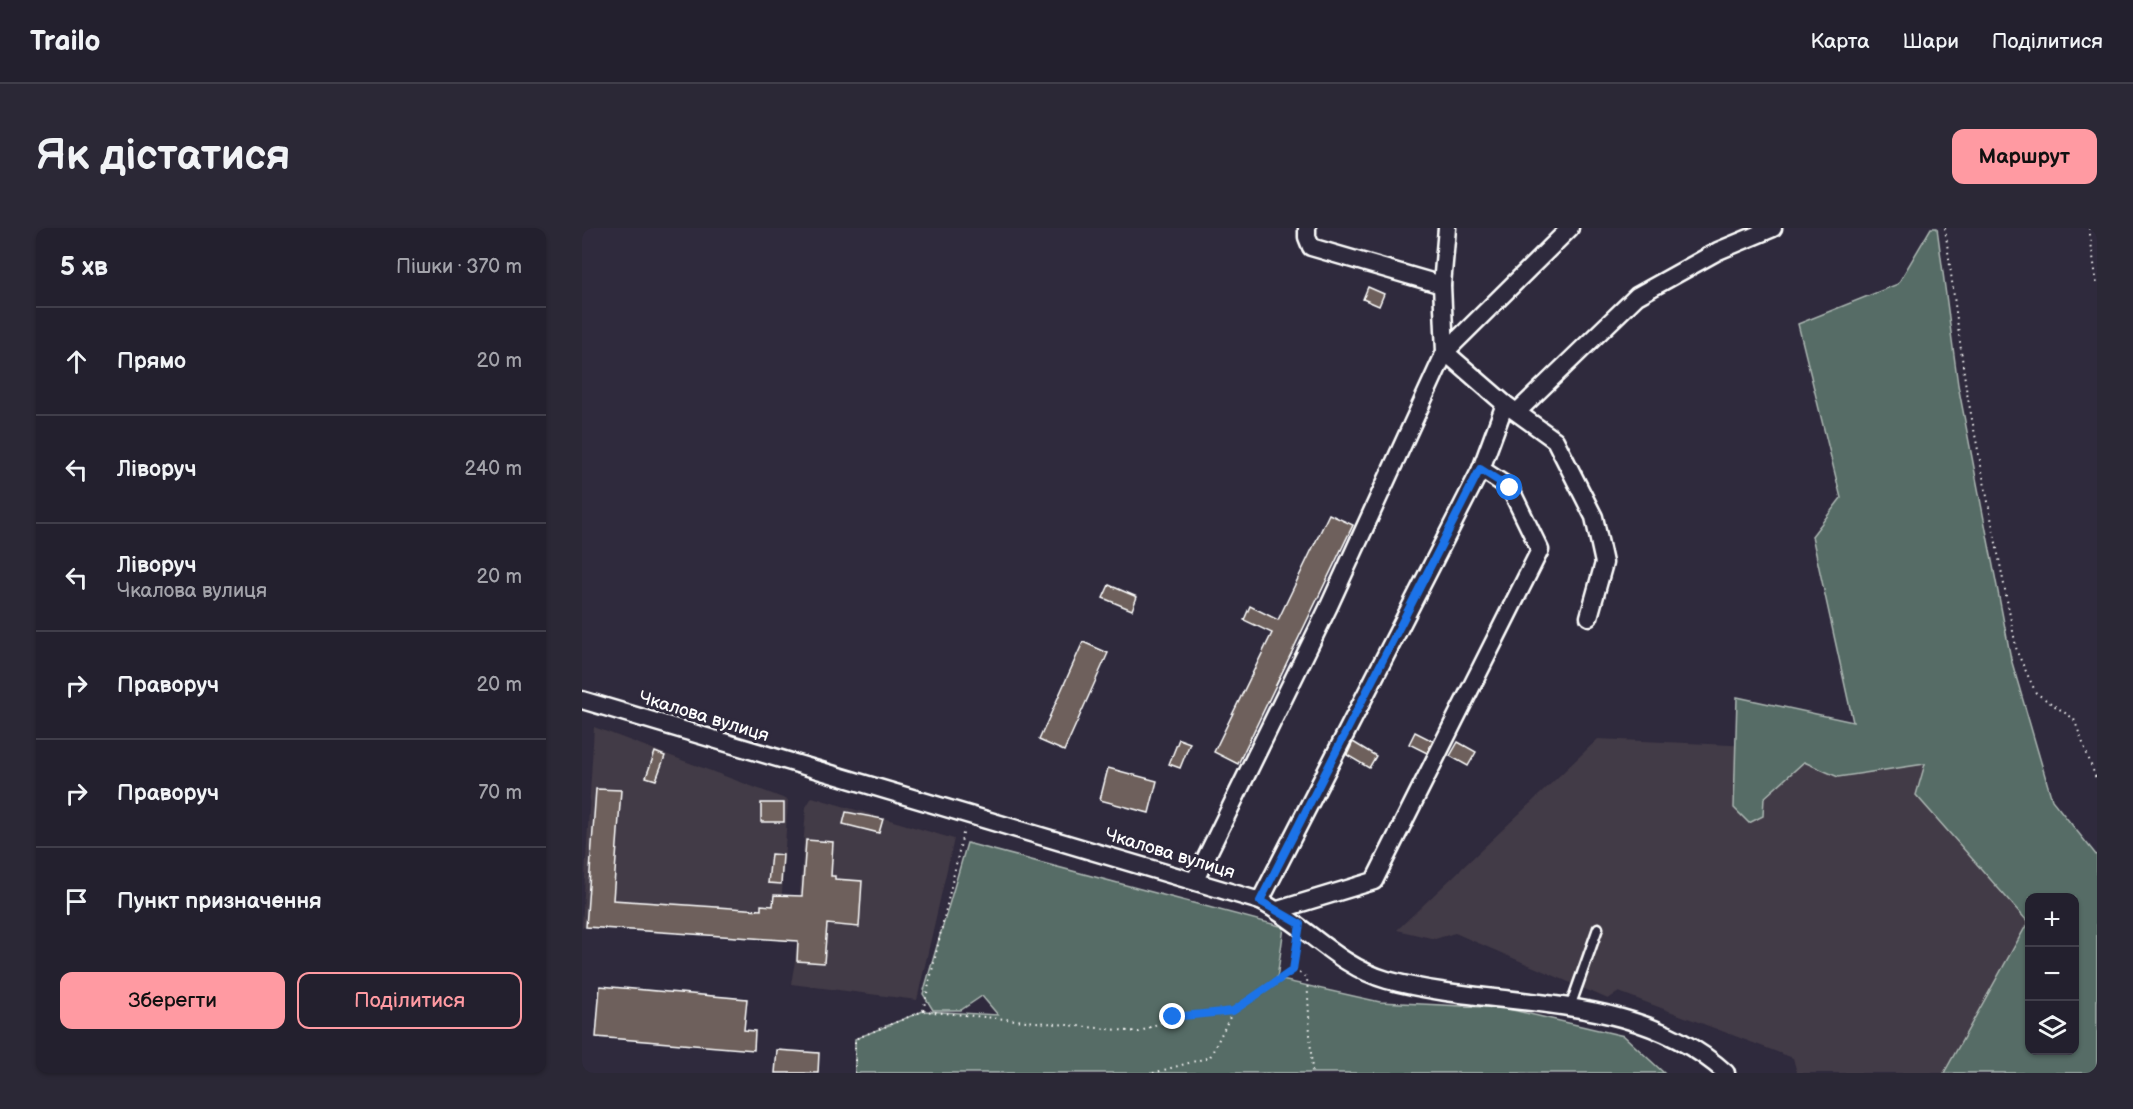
<!DOCTYPE html>
<html lang="uk">
<meta charset="utf-8">
<style>
:root{--surface:#23202e;--page:#2b2836;--text:#f1f3f6;--muted:#a3a3aa;--line:#403e4a;--accent:#ff9aa2}
body{margin:0;font-family:"Balsamiq Sans",sans-serif;background:var(--page);color:var(--text)}
.controls{position:absolute;right:18px;bottom:18px;display:grid;overflow:hidden;border-radius:12px;box-shadow:0 2px 4px #0004}
.controls button{width:54px;height:54px;display:grid;place-items:center;padding:0;border:0;border-bottom:2px solid var(--line);background:var(--surface);color:var(--text);font:30px sans-serif}
.stop{position:absolute;width:18px;height:18px;margin:-14px;border:4px solid #1a73e8;border-radius:50%;background:#fff}
.stop.end{background:#1a73e8;border-color:#fff;box-shadow:0 2px 6px #0008}
.list{margin:0;padding:0;list-style:none}
h2{display:flex;justify-content:space-between;align-items:center;height:78px;margin:0;padding:0 24px;font-size:26px}
h2 small{font-size:20px;font-weight:400;color:var(--muted)}
.list li{display:grid;grid-template-columns:39px 1fr auto;gap:18px;align-items:center;box-sizing:border-box;height:108px;padding:0 24px;border-top:2px solid var(--line)}
.list b{display:block;font-size:22px;white-space:nowrap}
.list p{margin:0;font-size:20px;white-space:nowrap;color:var(--muted)}
.list em{font-size:20px;font-style:normal;color:var(--muted)}
.actions{display:flex;gap:12px;padding:18px 24px}
.actions a{flex:1;padding:14px 0;border:2px solid var(--accent);border-radius:12px;text-align:center;font-size:21px;color:var(--accent)}
.actions .main{background:var(--accent);color:#111}
.icon{flex:none;width:33px;height:33px;fill:none;stroke:currentColor;stroke-width:2;stroke-linecap:round;stroke-linejoin:round}
.map{position:relative;flex:none;width:1515px;height:845px;overflow:hidden;border-radius:12px}
header{display:flex;align-items:center;gap:36px;box-sizing:border-box;height:84px;padding:0 30px;background:var(--surface);border-bottom:2px solid var(--line)}
header strong{font-size:28px}
nav{display:flex;gap:33px;margin-inline-start:auto;font-size:21px}
.intro{display:flex;align-items:center;justify-content:space-between;box-sizing:border-box;height:144px;padding:0 36px}
h1{margin:0;font-size:42px}
.button{padding:15px 27px;border-radius:12px;background:var(--accent);color:#111;font-size:21px;font-weight:700}
main{display:flex;gap:36px;padding:0 36px}
aside{flex:1;background:var(--surface);border-radius:12px;box-shadow:0 2px 4px #0004}
.map>svg:first-child{display:block}
.built{fill:#423a46}
.green{fill:#576c66;stroke:#abb6b2;stroke-width:1.5;fill-rule:evenodd}
.building{fill:#6e615c;stroke:#fff;stroke-width:1.5}
.lines{fill:none;stroke-linecap:round;stroke-linejoin:round}
.service-casing{stroke:#fff;stroke-width:13}
.minor-casing{stroke:#fff;stroke-width:21}
.path{stroke:#fff;stroke-width:2;stroke-dasharray:1.5 4.5;stroke-linecap:butt}
.service{stroke:#2f2a3d;stroke-width:8}
.minor{stroke:#2f2a3d;stroke-width:16}
.route{stroke:#1a73e8;stroke-width:8}
.labels{text-anchor:middle;stroke-width:6;stroke-linejoin:round;paint-order:stroke}
.street-label{font-size:18px;fill:#fff;stroke:#2f2a3d}
</style>
<header>
<strong>Trailo</strong>
<nav><a>Карта</a><a>Шари</a><a>Поділитися</a></nav>
</header>
<div class="intro"><h1>Як дістатися</h1><a class="button">Маршрут</a></div>
<main>
<aside>
<h2>5 хв<small>Пішки · 370 m</small></h2>
<ul class="list">
<li><svg class="icon" aria-label="ahead" viewBox="0 0 24 24"><path d="M12 20V5M6 11l6-6 6 6"/></svg><div><b>Прямо</b></div><em>20 m</em></li>
<li><svg class="icon" aria-label="left" viewBox="0 0 24 24"><path d="M17 20v-9H6M10 6l-5 5 5 5"/></svg><div><b>Ліворуч</b></div><em>240 m</em></li>
<li><svg class="icon" aria-label="left" viewBox="0 0 24 24"><path d="M17 20v-9H6M10 6l-5 5 5 5"/></svg><div><b>Ліворуч</b><p>Чкалова вулиця</p></div><em>20 m</em></li>
<li><svg class="icon" aria-label="right" viewBox="0 0 24 24"><path d="M7 20v-9h11M14 6l5 5-5 5"/></svg><div><b>Праворуч</b></div><em>20 m</em></li>
<li><svg class="icon" aria-label="right" viewBox="0 0 24 24"><path d="M7 20v-9h11M14 6l5 5-5 5"/></svg><div><b>Праворуч</b></div><em>70 m</em></li>
<li><svg class="icon" aria-label="arrive" viewBox="0 0 24 24"><path d="M6 21V4h12l-3 4 3 4H6"/></svg><div><b>Пункт призначення</b></div></li>
</ul>
<div class="actions"><a class="main">Зберегти</a><a>Поділитися</a></div>
</aside>
<div class="map">
<svg width="1515" height="845" viewBox="0 0 1515 845">
<rect width="100%" height="100%" fill="#2f2a3d"/>
<filter id="ink" filterUnits="userSpaceOnUse"><feTurbulence type="fractalNoise" baseFrequency=".0167" numOctaves="2"/><feDisplacementMap in="SourceGraphic" scale="12" xChannelSelector="R" yChannelSelector="G"/><feConvolveMatrix kernelMatrix="1 2 1 2 8 2 1 2 1" color-interpolation-filters="sRGB"/></filter>
<g filter="url(#ink)">
<g class="built">
<path d="M12 499 206 572 197 712 0 699Z"/>
<path d="M1016 511 1370 527 1448 670 1447 729 1366 845H1215L1211 830 1037 764 1026 771 873 705 853 711 815 702Z"/>
<path d="M230 569 372 611 335 772 209 756 213 733 224 579Z"/>
</g>
<g class="green">
<path d="M1349 0H1355L1376 157 1429 431 1470 572 1515 628V845H1362L1446 694 1334 567 1343 536 1256 549 1222 534 1182 570 1181 588 1167 595 1152 580 1155 469 1271 494 1230 308 1259 270 1216 96 1316 56ZM1448 670H1492V822H1448Z"/>
<path d="M385 615 702 699 695 751 798 774 922 780 1042 808 1082 845H273V811L341 783 416 787 400 768 379 782H351L341 766Z"/>
</g>
<g class="building">
<path d="M786 59 802 66 797 78 781 71Z"/>
<path d="M747 286 771 297 656 536 632 524 690 405 662 392 668 378 696 392Z"/>
<path d="M527 357 555 369 550 382 521 370Z"/>
<path d="M501 414 526 425 482 523 457 512Z"/>
<path d="M833 504 851 513 845 525 827 516Z"/>
<path d="M597 511 608 515 598 540 587 536Z"/>
<path d="M771 514 794 528 787 540 765 527Z"/>
<path d="M876 514 894 524 886 538 868 528Z"/>
<path d="M73 524 83 528 74 552 64 549Z"/>
<path d="M526 540 575 553 567 585 518 572Z"/>
<path d="M14 561 39 562 31 672 179 682V677L191 678 192 667 220 668 224 612 251 614 249 648H253V651L280 653 277 699 245 696 242 735 215 733 216 713 4 699Z"/>
<rect x="179" y="575" width="23" height="19"/>
<path d="M264 584 301 591 297 605 261 596Z"/>
<path d="M189 626 201 627 199 656 186 655Z"/>
<path d="M18 758 165 771 162 802 173 803 172 822 14 809Z"/>
<path d="M195 822 237 825 236 845H193Z"/>
</g>
<g class="lines">
<defs>
<path id="service" d="M988 779 1016 700"/>
<g id="minor">
<path d="M725 0V9L729 19 860 57"/>
<path d="M988 0 863 124 923 176 973 212 1012 289 1022 335 1007 389"/>
<path d="M935 184 1055 68 1136 23 1191 0"/>
<path d="M0 472 678 673C723 696 755 738 805 752 918 783 1050 760 1144 845"/>
<path d="M613 652 747 378 863 124 860 57 865 0"/>
<path d="M678 673 899 241 923 176"/>
<path d="M696 682 792 653 958 322 928 260 899 241"/>
</g>
</defs>
<use href="#service" class="service-casing"/>
<use href="#minor" class="minor-casing"/>
<g class="path">
<path d="M1363 0 1384 160 1435 424 1454 465 1492 491 1515 553"/>
<path d="M1507 0 1515 57"/>
<path d="M712 742 725 749 730 845"/>
<path d="M341 783 557 804 591 789 651 783 711 742 715 714"/>
<path d="M273 845V811L341 783 382 601"/>
<path d="M571 845 628 829 651 783"/>
</g>
<use href="#service" class="service"/>
<use href="#minor" class="minor"/>
</g>
</g>
<g class="lines" filter="url(#ink)">
<path class="route" d="M591 789 651 783 711 742 718 696 678 673 898 241 928 260"/>
</g>
<g class="labels">
<g class="street-label">
<text transform="translate(122 488) rotate(17)" y="6">Чкалова вулиця</text>
<text transform="translate(588 625) rotate(17)" y="6">Чкалова вулиця</text>
</g>
</g>
</svg>
<div class="controls">
<button>+</button>
<button>−</button>
<button><svg class="icon" aria-label="layers" viewBox="0 0 24 24"><path d="M12 4l9 5-9 5-9-5zM3 14l9 5 9-5"/></svg></button>
</div>
<div class="stop" style="left:928px;top:260px"></div>
<div class="stop end" style="left:591px;top:789px"></div>
</div>
</main>
